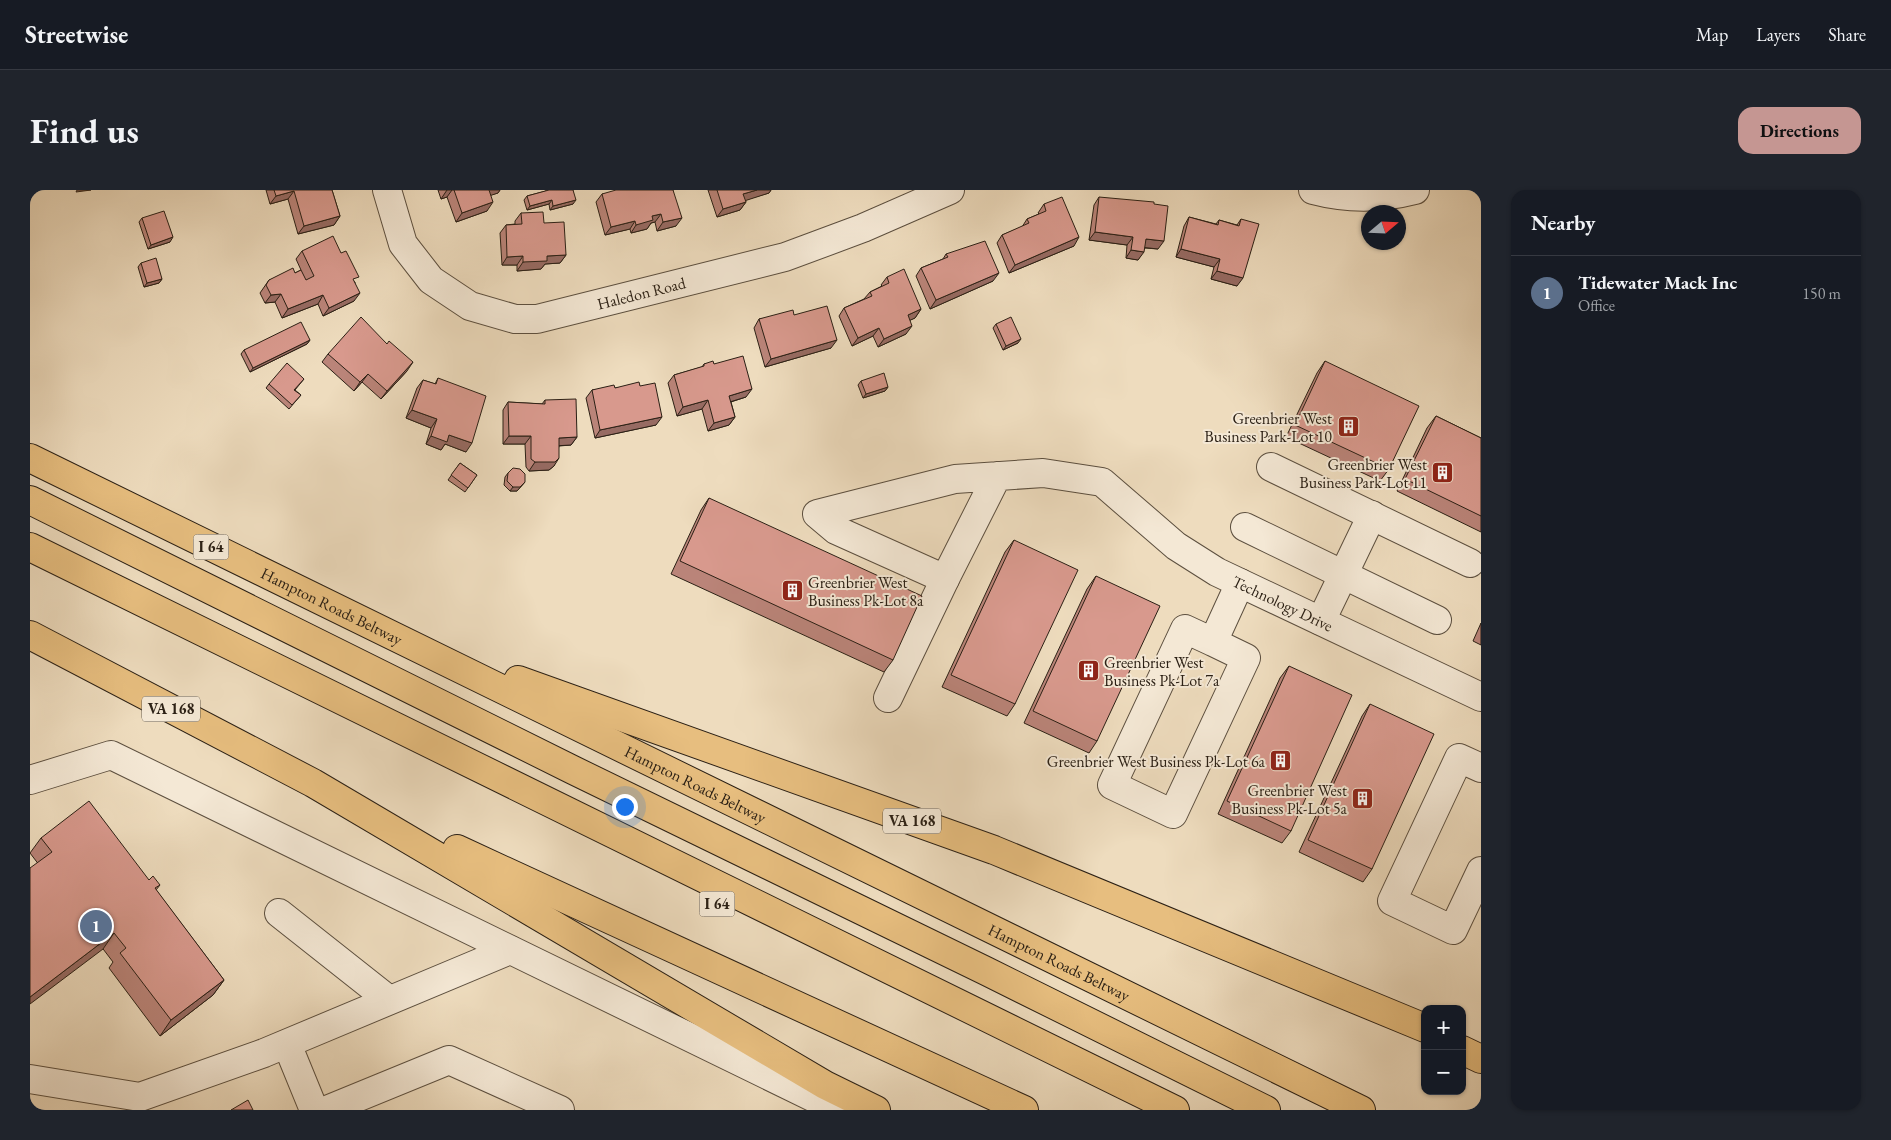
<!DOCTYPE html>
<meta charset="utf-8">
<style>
:root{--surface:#171b24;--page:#20242c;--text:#f1f3f6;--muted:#9ea1a6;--line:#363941;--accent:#c59692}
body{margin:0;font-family:"EB Garamond",serif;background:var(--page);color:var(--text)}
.controls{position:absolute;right:15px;bottom:15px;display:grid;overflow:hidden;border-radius:10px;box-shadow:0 1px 4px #0004}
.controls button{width:45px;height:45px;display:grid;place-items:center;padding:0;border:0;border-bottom:1px solid var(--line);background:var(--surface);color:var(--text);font:25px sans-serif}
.compass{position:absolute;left:1331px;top:15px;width:45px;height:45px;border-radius:50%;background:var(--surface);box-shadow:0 1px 4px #0004;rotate:71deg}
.you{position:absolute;left:594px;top:616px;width:18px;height:18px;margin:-12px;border:4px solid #fff;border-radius:50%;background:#1a73e8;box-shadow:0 0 0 8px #1a73e833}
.badge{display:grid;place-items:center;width:32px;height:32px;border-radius:50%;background:var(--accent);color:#fff;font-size:16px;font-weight:700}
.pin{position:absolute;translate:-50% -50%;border:2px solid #fff;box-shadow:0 1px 5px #0006}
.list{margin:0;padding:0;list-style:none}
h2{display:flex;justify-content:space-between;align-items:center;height:65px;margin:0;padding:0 20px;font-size:21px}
h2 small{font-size:16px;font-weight:400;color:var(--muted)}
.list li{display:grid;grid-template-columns:32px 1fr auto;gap:15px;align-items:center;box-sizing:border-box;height:75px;padding:0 20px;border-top:1px solid var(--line)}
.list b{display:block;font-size:19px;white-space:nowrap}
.list p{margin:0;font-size:16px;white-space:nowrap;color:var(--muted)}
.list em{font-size:16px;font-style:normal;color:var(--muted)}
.map{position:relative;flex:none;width:1451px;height:920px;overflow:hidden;border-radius:15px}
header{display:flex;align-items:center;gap:30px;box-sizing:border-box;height:70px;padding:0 25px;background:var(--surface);border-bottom:1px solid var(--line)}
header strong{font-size:24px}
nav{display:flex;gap:28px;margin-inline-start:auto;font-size:18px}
.intro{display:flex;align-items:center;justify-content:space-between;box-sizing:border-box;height:120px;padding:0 30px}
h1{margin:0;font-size:35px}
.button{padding:12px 22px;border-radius:15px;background:var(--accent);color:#111;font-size:18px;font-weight:700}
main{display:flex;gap:30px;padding:0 30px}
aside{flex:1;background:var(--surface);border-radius:15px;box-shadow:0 1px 4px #0004}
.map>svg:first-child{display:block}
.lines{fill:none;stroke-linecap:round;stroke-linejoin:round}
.minor-casing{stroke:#5c4f3f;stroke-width:30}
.highway-casing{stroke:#2b2015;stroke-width:30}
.minor{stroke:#f4e8d5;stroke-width:28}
.highway{stroke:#e7be7f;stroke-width:28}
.wall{fill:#ba8479;stroke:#2b2015}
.shaded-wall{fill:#976b63;stroke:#2b2015}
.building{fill:#d8998d;stroke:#2b2015}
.labels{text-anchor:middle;stroke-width:4;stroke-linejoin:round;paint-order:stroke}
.shield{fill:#f4e8d5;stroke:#675c4f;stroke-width:1}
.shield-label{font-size:15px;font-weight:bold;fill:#2b2015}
.street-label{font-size:16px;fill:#2b2015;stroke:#f4e8d5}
.poi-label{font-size:16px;fill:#2b2015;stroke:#f4e8d5;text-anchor:end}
</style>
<header>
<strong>Streetwise</strong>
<nav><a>Map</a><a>Layers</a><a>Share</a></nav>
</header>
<div class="intro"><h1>Find us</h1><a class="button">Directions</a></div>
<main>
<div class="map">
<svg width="1451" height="920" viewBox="0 0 1451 920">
<rect width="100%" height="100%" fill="#eedcbe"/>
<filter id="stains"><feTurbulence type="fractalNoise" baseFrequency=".004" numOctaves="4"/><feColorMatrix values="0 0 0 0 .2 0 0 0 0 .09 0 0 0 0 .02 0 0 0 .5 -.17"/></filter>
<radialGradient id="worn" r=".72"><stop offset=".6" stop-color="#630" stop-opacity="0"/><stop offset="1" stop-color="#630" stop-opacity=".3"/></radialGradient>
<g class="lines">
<defs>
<g id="minor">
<path id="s1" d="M357 0 373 54 401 90 440 116 485 129H507L755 67 833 38 920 0"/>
<path d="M1283 0C1317 9 1350 9 1385 0"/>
<path d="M1241 277 1440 373"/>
<path id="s2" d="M967 286 915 389 806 340 787 324 925 289 1013 283 1072 292 1146 356 1187 382 1451 507"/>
<path d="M1215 337 1407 430"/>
<path d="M1291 431 1342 325"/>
<path d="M1183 452 1216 468 1143 624 1082 595 1155 439 1183 452 1210 393"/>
<path d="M858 508 915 389"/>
<path d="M1451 578 1429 568 1362 711 1423 740 1451 681"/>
<path d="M0 590 81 565 809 920"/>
<path d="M249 723 359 810"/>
<path d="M257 854 284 920"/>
<path d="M0 889 110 907 234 863 480 760"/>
<path d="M297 920 419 870 530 920"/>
</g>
<g id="highway">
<path id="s3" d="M0 268 1331 920"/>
<path d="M0 310 543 580 956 781 1236 920"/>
<path d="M0 357 1145 920"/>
<path d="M0 445 283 593 795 895 846 920"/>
<path d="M488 490 964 660 1395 838"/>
<path d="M427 659 994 920"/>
<path d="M1432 860 1451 869"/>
</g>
</defs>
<use href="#minor" class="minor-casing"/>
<use href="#highway" class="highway-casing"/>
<use href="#minor" class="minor"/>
<use href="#highway" class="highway"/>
</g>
<g class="wall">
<path d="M236 0H302L310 26 304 35 268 44 258 9 240 14Z"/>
<path d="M408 0H470L468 3 460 5 457 21 426 32 417 7 411 9Z"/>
<path d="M516 0H543V14L520 20 519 14 497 20 494 10 497 6 516 1Z"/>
<path d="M643 0 646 36 627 41 625 32 621 33 617 39 601 43 600 39 575 45 566 12 572 4Z"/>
<path d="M678 0H741L739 3 715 10 716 12 710 20 687 27Z"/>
<path d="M1069 7 1128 59 1115 58 1108 70 1096 68 1097 55 1059 50 1064 15Z"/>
<path d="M1014 14 1044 56 979 83 967 53 972 45 992 37 997 29 1009 24 1008 23Z"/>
<path d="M491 23 514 33 536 65 530 73 515 74 511 79 487 81V75H472L470 43 476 35 485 34V31Z"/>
<path d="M1159 27 1186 34 1189 30 1207 35 1211 29 1207 96 1181 89 1184 77 1146 67 1154 36Z"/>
<path d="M112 28 140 52 118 59 109 32Z"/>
<path d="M272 61 325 92 324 111 293 126 288 114 252 128 245 112 235 113 230 103 239 90 265 83 271 80 266 69Z"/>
<path d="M916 64 963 91 900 119 886 86 891 78 913 69Z"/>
<path d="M111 73 132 89 129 93 114 97 108 77Z"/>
<path d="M857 87 891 119 885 128 880 130 876 144 848 157 843 146 822 156 809 126 814 118 834 109 840 102 852 96 851 95Z"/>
<path d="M764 125 801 158 735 177 724 138 729 129Z"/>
<path d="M966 134 988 153 973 160 963 138Z"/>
<path d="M280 150 277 154 220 182 211 164 214 160Z"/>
<path d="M298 164 377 181 351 209 332 192 324 201 292 172Z"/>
<path d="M1295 171 1359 279 1350 291 1256 247 1287 183Z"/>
<path d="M674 174H684L716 207 701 212 705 227 699 235 678 241 672 219 647 226 638 193 644 185 672 177Z"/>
<path d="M408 188 436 262 415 254 411 260 396 254 401 238 376 228 387 198 393 190 405 194Z"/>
<path d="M274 189 265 200 271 205 259 219 236 198 239 194Z"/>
<path d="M831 191 858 197 855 201 833 208 828 195Z"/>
<path d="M610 196 626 235 565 248 556 208 562 200 585 198Z"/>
<path d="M515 210 547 247 541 255 529 256 524 276 519 280 499 281 496 277 495 254H473V220L478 212 512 214Z"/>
<path d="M1406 226 1451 248V342L1367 301 1397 238Z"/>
<path d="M430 273 447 285 435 302 418 290Z"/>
<path d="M478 283 495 292 487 301H480L474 295 475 287Z"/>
<path d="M679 308 863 470 854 482 641 384 671 320Z"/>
<path d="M984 350 985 514 977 526 912 497 975 362Z"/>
<path d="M1066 386 1067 551 1059 563 994 533 1057 399Z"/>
<path d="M1451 433V455L1443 451Z"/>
<path d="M1259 476 1261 641 1252 653 1188 624 1250 488Z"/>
<path d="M1340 514 1342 679 1333 692 1269 662 1332 526Z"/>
<path d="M11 648 119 690 130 695 126 700 194 790 183 805 130 846 79 778 83 772 0 663Z"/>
</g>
<g class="shaded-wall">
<path d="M47 0H61L46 2Z"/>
<path d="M417 0H422L417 7 411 9Z"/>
<path d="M458 0H470L468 3 453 8Z"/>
<path d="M727 0H741L739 3 708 13 713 4Z"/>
<path d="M264 1 258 9 240 14 246 6Z"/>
<path d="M522 10 519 14 497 20 500 16Z"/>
<path d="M546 10 543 14 520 20 523 16Z"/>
<path d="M463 12 457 21 426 32 432 23Z"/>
<path d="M716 12 710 20 687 27 693 19Z"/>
<path d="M631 24 625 32 621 33 617 39 601 43 606 35 622 26Z"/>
<path d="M310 26 304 35 268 44 274 36Z"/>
<path d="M652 28 646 36 627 41 633 32Z"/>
<path d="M605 31 600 39 575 45 581 37Z"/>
<path d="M1065 42 1103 47 1097 55 1059 50Z"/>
<path d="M143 47 140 52 118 59 121 55Z"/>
<path d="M1049 47 1044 56 979 83 985 75Z"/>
<path d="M1116 49 1134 51 1128 59 1110 57Z"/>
<path d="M1151 59 1190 69 1184 77 1146 67Z"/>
<path d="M1101 60 1114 62 1108 70 1096 68Z"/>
<path d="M536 65 530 73 515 74 511 79 487 81 493 72 517 66Z"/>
<path d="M493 66 487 75H472L477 67Z"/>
<path d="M1187 81 1213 88 1207 96 1181 89Z"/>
<path d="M969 83 963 91 900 119 906 110Z"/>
<path d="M132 89 129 93 114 97 117 93Z"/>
<path d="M330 103 324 111 293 126 299 118Z"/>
<path d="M251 104 245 112 235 113 241 105Z"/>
<path d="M293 105 288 114 252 128 258 119Z"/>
<path d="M891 119 885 128 872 134 878 125Z"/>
<path d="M882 136 876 144 848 157 854 149Z"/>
<path d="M849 138 843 146 822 156 828 148Z"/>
<path d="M991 149 988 153 973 160 976 156Z"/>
<path d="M280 150 277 154 220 182 223 178Z"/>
<path d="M807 150 801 158 735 177 741 169Z"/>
<path d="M383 172 377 181 351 209 357 201Z"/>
<path d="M338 184 332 192 324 201 330 192Z"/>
<path d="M858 197 855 201 833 208 836 204Z"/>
<path d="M722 199 716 207 693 214 699 206Z"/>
<path d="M678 210 672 219 647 226 653 217Z"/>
<path d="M382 220 407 229 401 238 376 228Z"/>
<path d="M632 227 626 235 565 248 570 240Z"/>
<path d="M705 227 699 235 678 241 684 233Z"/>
<path d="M419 245 442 253 436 262 415 254 411 260 396 254 401 246Z"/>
<path d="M479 246H501L495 254H473Z"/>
<path d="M547 247 541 255 523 256 529 248Z"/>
<path d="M529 268 524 276 519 280 499 281 505 272Z"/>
<path d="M495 292 487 301H480L483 297Z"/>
<path d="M84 743 73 759 0 814V807Z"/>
<path d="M194 790 183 805 130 846 141 830Z"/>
</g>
<g class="building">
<path d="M244 0H302L310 26 274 36 264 1 246 6Z"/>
<path d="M424 0H459L463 12 432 23Z"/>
<path d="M519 0H543L546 10 523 16 522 10 500 16 497 6Z"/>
<path d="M586 0H643L652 28 633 32 631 24 622 26 623 30 606 35 605 31 581 37 572 4Z"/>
<path d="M687 0H727L713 4 716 12 693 19Z"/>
<path d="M1032 7 1049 47 985 75 972 45 999 33 997 29 1016 21 1014 14Z"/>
<path d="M1069 7 1124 12V14L1138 16 1134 51 1116 49 1114 62 1101 60 1103 47 1065 42Z"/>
<path d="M134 21 143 47 121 55 112 28Z"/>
<path d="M513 22 514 33 534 32 536 65 517 66V71L493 72V66L477 67 476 35 492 34 491 23Z"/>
<path d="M1159 27 1188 35 1189 30 1209 36 1211 29 1229 34 1213 88 1187 81 1190 69 1151 59Z"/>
<path d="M303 46 311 63 316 61 329 87 323 89 330 103 299 118 293 105 258 119 251 104 241 105 236 95 239 90 263 78 265 83 271 80 276 90 284 86 272 61Z"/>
<path d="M955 51 969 83 906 110 891 78 918 67 916 64Z"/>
<path d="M126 68 132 89 117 93 111 73Z"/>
<path d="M874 79 891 119 878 125 882 136 854 149 849 138 828 148 814 118 842 106 840 102 859 93 857 87Z"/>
<path d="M797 116 807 150 741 169 729 129 763 120 764 125Z"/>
<path d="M331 127 357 154 359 151 383 172 357 201 338 184 330 192 298 164Z"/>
<path d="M981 127 991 149 976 156 966 134Z"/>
<path d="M271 132 280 150 223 178 214 160Z"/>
<path d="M713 166 722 199 699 206 705 227 684 233 678 210 653 217 644 185 674 176V174L683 171 684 174Z"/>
<path d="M1295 171 1389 216 1359 279 1265 235Z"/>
<path d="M257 173 274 189 264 200 271 205 262 215 239 194Z"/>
<path d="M854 183 858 197 836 204 831 191Z"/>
<path d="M408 188 456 206 442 253 419 245 417 252 401 246 407 229 382 220 393 190 406 194Z"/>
<path d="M609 192 610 196 625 193 632 227 570 240 562 200 584 195 585 198Z"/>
<path d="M546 209 547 247 529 248V268L525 272H505L501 269V246H479L478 212 515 214V210Z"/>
<path d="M1406 226 1451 248V326L1375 289Z"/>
<path d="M430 273 447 285 438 298 421 285Z"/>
<path d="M483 278 490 279 495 284V292L490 297H483L477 291 478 283Z"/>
<path d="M679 308 892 406 863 470 650 371Z"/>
<path d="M984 350 1048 380 985 514 921 485Z"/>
<path d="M1066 386 1130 416 1067 551 1003 521Z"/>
<path d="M1259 476 1322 505 1261 641 1197 611Z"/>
<path d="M1340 514 1404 544 1342 679 1278 650Z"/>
<path d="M59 611 119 690 123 686 130 695 125 698 194 790 141 830 90 763 96 758 84 743 0 807V678L22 662 11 648Z"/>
<path d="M218 910 223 920H201Z"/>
</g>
<defs>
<symbol id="building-square" viewBox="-11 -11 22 22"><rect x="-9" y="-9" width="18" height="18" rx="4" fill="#8f2418" stroke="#f4e8d5"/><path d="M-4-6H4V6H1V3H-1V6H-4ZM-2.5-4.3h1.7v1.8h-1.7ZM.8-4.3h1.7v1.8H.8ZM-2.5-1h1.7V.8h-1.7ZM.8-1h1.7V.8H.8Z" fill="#fff"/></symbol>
</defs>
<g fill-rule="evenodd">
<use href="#building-square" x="1306" y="224" width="25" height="25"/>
<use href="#building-square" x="1400" y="270" width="25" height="25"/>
<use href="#building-square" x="750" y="388" width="25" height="25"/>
<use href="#building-square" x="1046" y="468" width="25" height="25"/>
<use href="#building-square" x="1238" y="558" width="25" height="25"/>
<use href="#building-square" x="1320" y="596" width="25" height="25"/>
</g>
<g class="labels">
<g class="shield">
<rect x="163.5" y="344.5" width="35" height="25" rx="4"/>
<rect x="112" y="506.5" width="58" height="25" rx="4"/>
<rect x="853" y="618.5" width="58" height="25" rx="4"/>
<rect x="669.5" y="701.5" width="35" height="25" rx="4"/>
</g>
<g class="shield-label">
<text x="181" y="362">I 64</text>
<text x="141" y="524">VA 168</text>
<text x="882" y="636">VA 168</text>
<text x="687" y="719">I 64</text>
</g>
<g class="street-label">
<text dy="6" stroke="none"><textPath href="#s1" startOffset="325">Haledon Road</textPath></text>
<text dy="6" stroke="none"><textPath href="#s2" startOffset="769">Technology Drive</textPath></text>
<text dy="6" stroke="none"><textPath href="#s3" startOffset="336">Hampton Roads Beltway</textPath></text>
<text dy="6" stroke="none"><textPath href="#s3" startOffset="741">Hampton Roads Beltway</textPath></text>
<text dy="6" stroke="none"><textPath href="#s3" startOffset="1146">Hampton Roads Beltway</textPath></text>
</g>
<g class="poi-label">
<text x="1302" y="234">Greenbrier West<tspan x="1302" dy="18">Business Park-Lot 10</tspan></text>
<text x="1397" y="280">Greenbrier West<tspan x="1397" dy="18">Business Park-Lot 11</tspan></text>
<text x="778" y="398" text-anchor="start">Greenbrier West<tspan x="778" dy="18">Business Pk-Lot 8a</tspan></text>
<text x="1074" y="478" text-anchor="start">Greenbrier West<tspan x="1074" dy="18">Business Pk-Lot 7a</tspan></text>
<text x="1235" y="577">Greenbrier West Business Pk-Lot 6a</text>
<text x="1317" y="606">Greenbrier West<tspan x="1317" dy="18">Business Pk-Lot 5a</tspan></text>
</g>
</g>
<rect width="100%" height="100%" filter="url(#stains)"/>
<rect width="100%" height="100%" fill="url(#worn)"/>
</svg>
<div class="controls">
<button>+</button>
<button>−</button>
</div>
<svg class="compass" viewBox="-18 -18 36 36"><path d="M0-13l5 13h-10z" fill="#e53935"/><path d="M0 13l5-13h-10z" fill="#9ea1a6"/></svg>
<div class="you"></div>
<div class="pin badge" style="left:66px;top:736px;background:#5c6f8a">1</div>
</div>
<aside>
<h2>Nearby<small></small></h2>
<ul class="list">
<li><span class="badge" style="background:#5c6f8a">1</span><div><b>Tidewater Mack Inc</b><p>Office</p></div><em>150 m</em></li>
</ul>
</aside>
</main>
